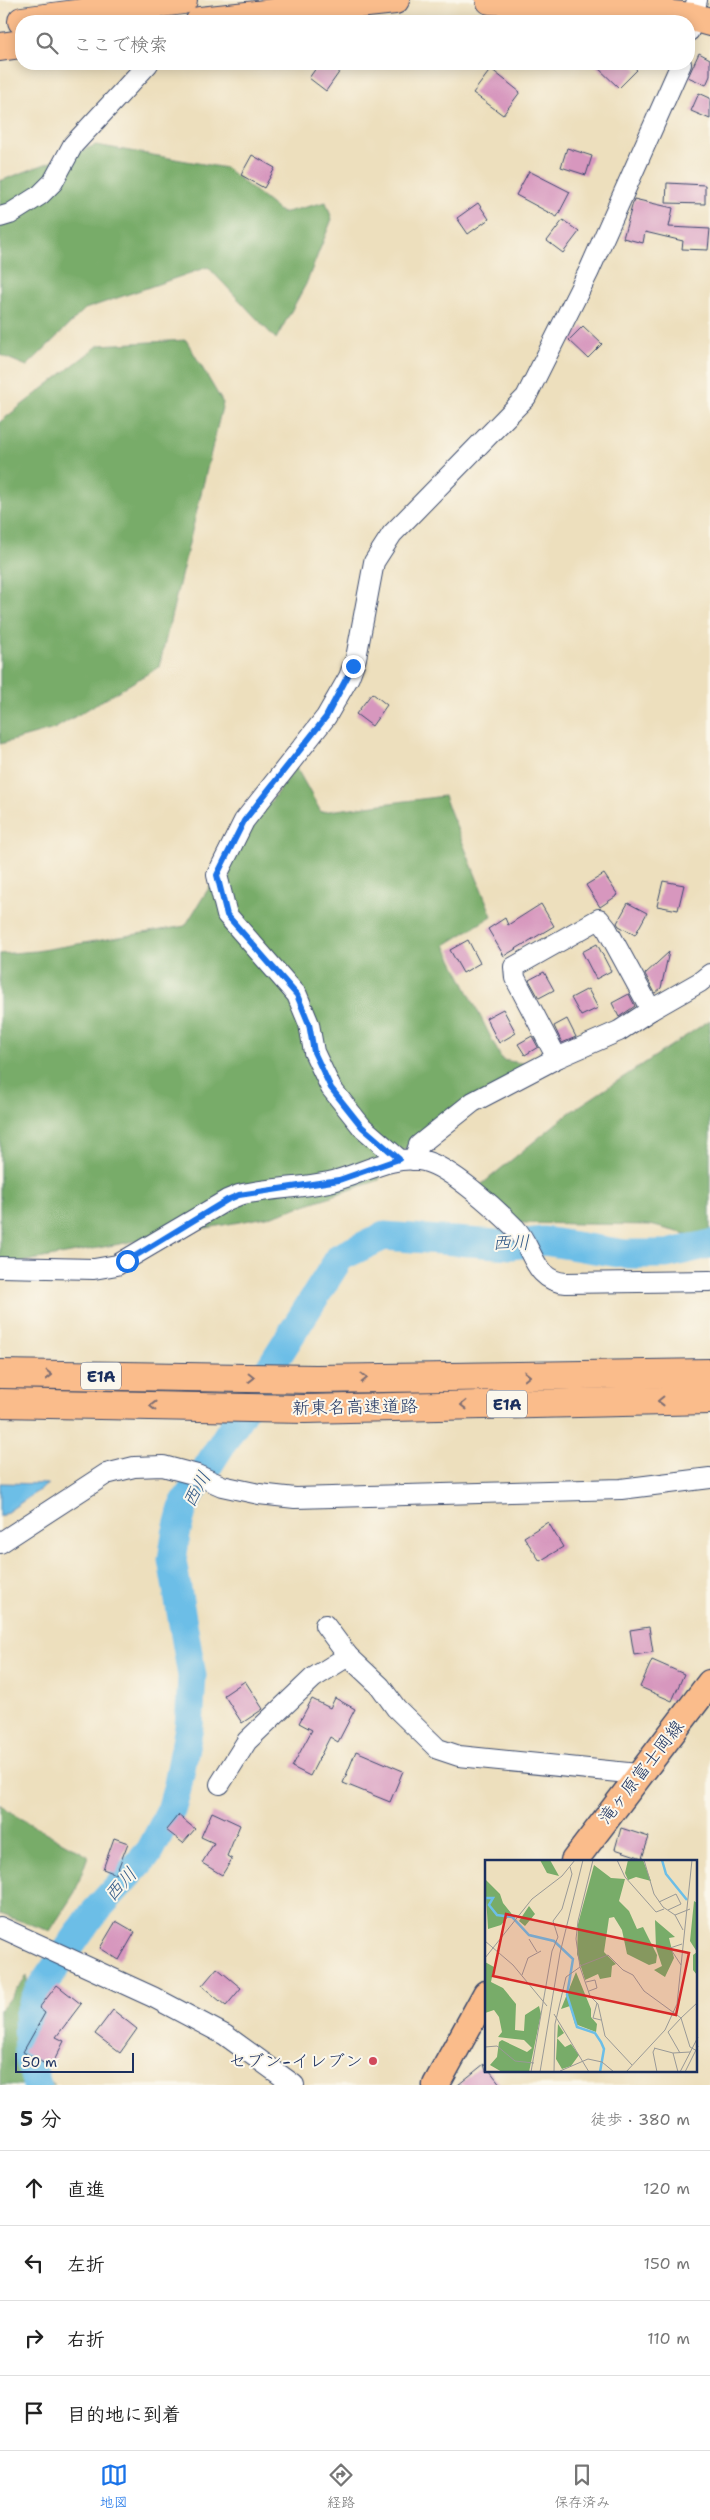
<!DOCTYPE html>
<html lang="ja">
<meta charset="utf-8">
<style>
:root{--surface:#fff;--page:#f2f2f2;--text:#222;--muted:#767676;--line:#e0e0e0;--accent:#1a73e8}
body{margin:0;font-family:"Shantell Sans","Klee One",sans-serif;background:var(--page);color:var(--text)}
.scale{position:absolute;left:15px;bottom:12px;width:119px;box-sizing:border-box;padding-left:5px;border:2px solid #1b2f5e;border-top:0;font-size:14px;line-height:18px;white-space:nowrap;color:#1b2f5e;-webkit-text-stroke:4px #fbf7ec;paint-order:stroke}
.stop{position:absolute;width:15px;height:15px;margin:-11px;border:4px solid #1a73e8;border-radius:50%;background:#fff}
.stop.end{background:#1a73e8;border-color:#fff;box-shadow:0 1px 5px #0008}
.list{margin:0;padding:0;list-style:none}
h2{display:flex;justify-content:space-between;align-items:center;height:65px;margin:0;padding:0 20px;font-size:21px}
h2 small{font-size:16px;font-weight:400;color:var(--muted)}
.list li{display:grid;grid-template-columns:32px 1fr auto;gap:15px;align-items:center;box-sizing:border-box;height:75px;padding:0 20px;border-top:1px solid var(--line)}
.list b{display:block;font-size:19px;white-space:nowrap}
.list em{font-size:16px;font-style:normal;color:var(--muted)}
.icon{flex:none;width:28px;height:28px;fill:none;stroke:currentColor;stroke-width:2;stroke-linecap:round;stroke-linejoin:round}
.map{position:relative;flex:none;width:710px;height:2085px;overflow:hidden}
.search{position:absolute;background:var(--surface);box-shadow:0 2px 12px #0003;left:15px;right:15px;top:15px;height:55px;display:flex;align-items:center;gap:12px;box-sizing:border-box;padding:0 18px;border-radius:20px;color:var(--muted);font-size:19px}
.sheet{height:365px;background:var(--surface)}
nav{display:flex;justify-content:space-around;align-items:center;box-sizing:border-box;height:70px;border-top:1px solid var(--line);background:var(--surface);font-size:14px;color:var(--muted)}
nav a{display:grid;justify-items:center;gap:2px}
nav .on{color:var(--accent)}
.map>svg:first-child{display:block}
.forest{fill:#78ac69;stroke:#4a6e64}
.water{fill:#6cbee7;stroke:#4476a2}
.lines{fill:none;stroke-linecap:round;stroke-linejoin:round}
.river{stroke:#6cbee7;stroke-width:29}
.building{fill:#d797be}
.minor-casing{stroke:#3a496c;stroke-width:22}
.major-casing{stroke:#3a496c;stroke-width:29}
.highway-casing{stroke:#3a496c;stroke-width:30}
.minor{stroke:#fff;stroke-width:20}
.major{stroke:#fabc8b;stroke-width:26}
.highway{stroke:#fabc8b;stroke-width:28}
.oneway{stroke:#7f6e72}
.route{stroke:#1a73e8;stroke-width:6}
.poi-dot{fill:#d1495b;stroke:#fbf7ec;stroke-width:2}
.labels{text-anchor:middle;stroke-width:4;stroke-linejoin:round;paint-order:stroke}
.shield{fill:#fbf7ec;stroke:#5e6b89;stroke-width:1}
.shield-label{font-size:16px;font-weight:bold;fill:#1b2f5e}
.street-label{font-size:18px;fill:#1b2f5e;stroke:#fbf7ec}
.poi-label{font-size:18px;fill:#1b2f5e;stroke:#fbf7ec;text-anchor:end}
.water-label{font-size:19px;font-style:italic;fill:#335a87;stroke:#fbf7ec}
.inset-river{fill:none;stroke:#6cbee7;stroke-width:2.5}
.inset-road{fill:none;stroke:#999997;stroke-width:1}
.view{fill:#d62828;fill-opacity:0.15;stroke:#d62828;stroke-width:2.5}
.inset-edge{fill:none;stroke:#1b2f5e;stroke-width:2.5}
</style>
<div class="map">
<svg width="710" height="2085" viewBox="0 0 710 2085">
<rect width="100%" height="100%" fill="#fbf7ec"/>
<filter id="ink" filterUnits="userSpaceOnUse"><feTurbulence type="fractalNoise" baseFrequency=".02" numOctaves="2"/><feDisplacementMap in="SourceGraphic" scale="10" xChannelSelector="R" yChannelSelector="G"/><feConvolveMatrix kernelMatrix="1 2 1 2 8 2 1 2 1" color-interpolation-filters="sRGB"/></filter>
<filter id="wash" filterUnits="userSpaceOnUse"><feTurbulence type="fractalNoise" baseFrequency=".0096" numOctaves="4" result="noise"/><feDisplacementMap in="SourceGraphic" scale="20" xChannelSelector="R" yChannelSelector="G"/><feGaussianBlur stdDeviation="1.12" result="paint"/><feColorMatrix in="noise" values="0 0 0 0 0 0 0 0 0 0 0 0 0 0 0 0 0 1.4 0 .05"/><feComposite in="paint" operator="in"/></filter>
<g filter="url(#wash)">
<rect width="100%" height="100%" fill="#eddfbd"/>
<g class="forest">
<path d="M96 145 226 168 282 213 326 202 332 219 306 284 276 339 208 267 85 309 27 366 0 355V181Z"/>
<path d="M186 340 223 403 159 667 54 729 0 744V422L99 345Z"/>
<path d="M296 767 321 812 444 796 492 916 445 945 502 1060 541 1066C501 1089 396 1140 379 1180L272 1216 0 1266V954L36 951 185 926 217 875Z"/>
<path d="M710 1020V1240L650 1225 518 1223 476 1189 569 1113Z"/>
<path d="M0 1804 7 1811 88 1856 75 1892 50 1931 0 1914Z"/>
<path d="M27 1976 29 2057 54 2085H0V2010Z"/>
</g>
<path class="water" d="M0 1483 48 1484 0 1517Z"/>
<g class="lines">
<path class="river" d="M37 2085 29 2057 28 2017 38 1992 92 1915 150 1851 171 1810 177 1789 189 1727 192 1676 172 1560 176 1534 184 1504 340 1257 384 1236 511 1245 544 1241 625 1254H667L710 1244"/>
</g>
<g id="blocks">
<g class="building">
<path d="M699 53 710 59V76L706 85 688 77Z"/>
<path d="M319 64H345L326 91 309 78Z"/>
<path d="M594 64H631L637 70 619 88Z"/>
<path d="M491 69 520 92 503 115 473 93Z"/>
<path d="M699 93 710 98V119L691 111Z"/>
<path d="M567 148 592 156 586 175 561 167Z"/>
<path d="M252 155 275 168 264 188 241 175Z"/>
<path d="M529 171 570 192 557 217 516 195Z"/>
<path d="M667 183 705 185V204L666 203Z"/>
<path d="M634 199 673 208 669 227 710 229 708 250 682 249 683 241 645 232 643 243 623 238Z"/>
<path d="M478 203 489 219 468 234 457 218Z"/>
<path d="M563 220 579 232 563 253 547 241Z"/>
<path d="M583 326 602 344 588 358 569 340Z"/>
<path d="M372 693 387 705 372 726 356 714Z"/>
<path d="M604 874 618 895 600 907 586 885Z"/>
<path d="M663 881 684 885 678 910 657 906Z"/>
<path d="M628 903 647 913 635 935 619 926 617 923Z"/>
<path d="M541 904 554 926 504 956 488 929 505 918 508 925Z"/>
<path d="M468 940 480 963 463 973 450 950Z"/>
<path d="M597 944 611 971 596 979 582 952Z"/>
<path d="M669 952 661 988 655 993 645 974Z"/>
<path d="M544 972 554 990 539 998 529 980Z"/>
<path d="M588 989 598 1008 581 1016 571 998Z"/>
<path d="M629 994 635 1006 619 1017 612 1003Z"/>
<path d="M503 1009 516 1033 499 1043 486 1018Z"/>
<path d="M567 1019 576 1037 562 1043 554 1026Z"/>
<path d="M532 1036 538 1047 525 1055 518 1044Z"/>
<path d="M548 1522 563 1547 540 1561 524 1537Z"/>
<path d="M649 1627 653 1652 634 1655 630 1630Z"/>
<path d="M652 1660 684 1674 672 1701 640 1687Z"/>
<path d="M245 1681 263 1709 242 1723 224 1695Z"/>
<path d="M335 1698 355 1709 338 1742 330 1737 310 1776 292 1767 312 1730 299 1723 312 1699 330 1708Z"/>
<path d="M356 1751 403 1771 390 1802 343 1783Z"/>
<path d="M212 1812 240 1825 227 1856 232 1859 222 1875 202 1863 214 1843 201 1837Z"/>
<path d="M178 1815 195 1829 183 1843 166 1830Z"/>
<path d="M621 1828 649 1837 642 1858 615 1849Z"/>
<path d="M114 1838 128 1843 116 1874 103 1869Z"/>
<path d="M116 1921 135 1932 119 1960 100 1948Z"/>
<path d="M217 1968 241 1988 226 2006 202 1986Z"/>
<path d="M57 1985 81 2004 56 2037 64 2041 51 2067 23 2052 45 2013 39 2008Z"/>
<path d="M113 2010 137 2029 120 2053 95 2034Z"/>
<path d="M484 2064 486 2071H490L501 2085H458Z"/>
</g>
</g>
</g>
<g filter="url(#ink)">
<use href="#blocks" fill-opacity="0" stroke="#3a496c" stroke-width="1"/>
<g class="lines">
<defs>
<g id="minor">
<path d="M689 31 697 0"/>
<path d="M0 217 10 214 40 195 53 182 73 145 148 64"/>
<path d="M557 1058 515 978 514 967 599 919 607 929 651 1010"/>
<path d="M399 1159 362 1127 331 1088 314 1052 309 1024 297 995 227 915 217 875 244 821 326 717 349 677 356 658 374 562 392 534 526 397 589 271 681 64"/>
<path d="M414 1160 419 1145 473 1102 557 1058 619 1031 651 1010 700 982 710 974"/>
<path d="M0 1267 94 1269 117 1265 227 1200 239 1195C269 1188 300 1188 329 1182 362 1175 390 1154 424 1161 450 1167 496 1209 515 1228 534 1248 533 1281 566 1283L710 1281"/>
<path d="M0 1543 106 1474 134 1467 163 1466 197 1475 222 1486 259 1494 295 1498 621 1489 710 1478"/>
<path d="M325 1625 348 1656 380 1686 396 1708 438 1749 459 1756 638 1774"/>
<path d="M220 1784 247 1741 313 1678 348 1656"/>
<path d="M0 1927 153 1997 225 2035 294 2085"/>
</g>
<g id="major">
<path d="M574 1861 710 1683"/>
<path d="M436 2085 486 1994"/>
</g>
<g id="highway">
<path d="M490 0 593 7 692 17 710 22"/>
<path d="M22 21 183 0"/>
<path d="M200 21 395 0"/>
<path d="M0 47 21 44"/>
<path d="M0 1374 316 1379 710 1373"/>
<path d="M0 1403 305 1409 710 1400"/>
</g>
</defs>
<use href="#minor" class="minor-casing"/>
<use href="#major" class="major-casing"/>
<use href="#highway" class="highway-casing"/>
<use href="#minor" class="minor"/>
<use href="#major" class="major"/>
<use href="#highway" class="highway"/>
</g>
<defs><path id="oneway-chevron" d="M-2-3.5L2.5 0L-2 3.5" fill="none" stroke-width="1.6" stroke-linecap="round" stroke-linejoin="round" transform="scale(1.25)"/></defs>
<g class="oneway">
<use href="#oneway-chevron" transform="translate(49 1375) rotate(1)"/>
<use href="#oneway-chevron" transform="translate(527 1376) rotate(-1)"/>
<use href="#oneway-chevron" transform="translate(251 1378) rotate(1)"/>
<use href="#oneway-chevron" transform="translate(364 1378) rotate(-1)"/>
<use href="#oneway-chevron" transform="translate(661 1401) rotate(179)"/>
<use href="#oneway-chevron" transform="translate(464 1405) rotate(179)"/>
<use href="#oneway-chevron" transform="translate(153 1406) rotate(-179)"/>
</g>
</g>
<g class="lines" filter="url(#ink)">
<path class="route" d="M127 1261 227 1200 239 1195 339 1180 399 1159 362 1127 331 1088 314 1052 309 1024 297 995 227 915 217 875 244 821 326 717 353 666"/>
</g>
<circle class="poi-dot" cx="373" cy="2061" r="5"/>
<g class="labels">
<g class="shield">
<rect x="81" y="1362.5" width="40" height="27" rx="4"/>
<rect x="487" y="1390.5" width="40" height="27" rx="4"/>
</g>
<g class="shield-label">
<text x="101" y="1382">E1A</text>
<text x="507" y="1410">E1A</text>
</g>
<g class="street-label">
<text transform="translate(355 1407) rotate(-1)" y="6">新東名高速道路</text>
<text transform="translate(641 1772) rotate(-52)" y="6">滝ヶ原富士岡線</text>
</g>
<g class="poi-label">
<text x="363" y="2067">セブン-イレブン</text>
</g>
<g class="water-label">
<text transform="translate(511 1242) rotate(-1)" y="7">西川</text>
<text transform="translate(196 1489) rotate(-61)" y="7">西川</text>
<text transform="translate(120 1884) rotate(-48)" y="7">西川</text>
</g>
</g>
<g transform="translate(485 1860)">
<rect width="212" height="212" fill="#eddfbd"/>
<path d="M55 0H65L74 16 62 13ZM143 0H158L166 21 151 17 143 20 140 13ZM109 5 126 18 140 19 134 41 144 51 152 69 158 67 172 95 171 103 164 105 142 94 137 70 129 57 124 58 119 92 131 104 127 106 126 117 115 119 113 114 100 120 92 94 93 64ZM0 19 15 34 18 43 30 58 23 57 16 65 3 69ZM209 41 212 43V115L208 110V95L212 92 205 81ZM44 46 50 54 40 66 34 61ZM170 60 190 77 184 78 189 98 180 117 169 110 177 106 171 88ZM0 102 9 107 6 122 18 128 31 144 30 170 39 171 40 155 54 146 56 154 44 212H17L5 205 12 197 14 182 17 180 42 192 47 188 39 180 13 177 17 172 14 157 9 150 0 153ZM91 112 106 149V157L112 164 111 172 90 164 85 146 76 149ZM73 164 79 173 72 178 80 187 86 184 94 195 86 206 77 209 71 199Z" fill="#78ac69"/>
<path class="inset-river" d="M177 0 181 14 202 40M0 38H8L4 45 12 55 27 57 44 75 69 81 88 99 82 135 92 167 110 173 116 182 119 189 115 212"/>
<path class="inset-road" d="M132 0 140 17 171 52 179 49M159 0 169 34 178 47 190 55 205 49M174 42 191 34 196 44 183 50M190 55 198 70M44 79 52 92M0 81 28 105 62 146M0 98 47 39 77 16 90 0M196 105 185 88 197 84M95 106 123 95 138 110 148 115 159 131 196 158 213 142M95 107 105 136 113 144 120 176 147 205M37 115 43 98 56 91M101 122 110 120 112 128 104 131M112 143 108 158 116 160M69 154 104 212M0 187 12 186 30 201 49 203M169 188 188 193 205 192M170 188 168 192 172 212M188 193 193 212M195 193 183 172 196 158 205 187 212 191M75 211 103 199 117 202 129 212M46 212 67 91 73 77 68 61 77 49 87 14 85 7M55 212 75 93 98 0M69 212 70 164 81 117 95 107 91 79 93 61 108 0M141 212 180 170 192 144 207 0M195 212 213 177M200 212 213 186"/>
<path class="view" d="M21 54 204 93 191 155 8 116Z"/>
<rect width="212" height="212" class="inset-edge"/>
</g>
</svg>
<div class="scale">50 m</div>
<div class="stop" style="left:127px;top:1261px"></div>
<div class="stop end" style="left:353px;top:666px"></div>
<div class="search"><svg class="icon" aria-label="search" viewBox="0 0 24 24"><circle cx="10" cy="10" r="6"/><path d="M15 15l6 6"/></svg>ここで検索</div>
</div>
<section class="sheet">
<h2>5 分<small>徒歩 · 380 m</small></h2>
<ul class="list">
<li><svg class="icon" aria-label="ahead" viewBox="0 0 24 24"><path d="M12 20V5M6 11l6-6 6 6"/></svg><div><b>直進</b></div><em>120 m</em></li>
<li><svg class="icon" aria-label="left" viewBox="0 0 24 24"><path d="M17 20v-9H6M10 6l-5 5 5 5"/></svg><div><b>左折</b></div><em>150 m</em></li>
<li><svg class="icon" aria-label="right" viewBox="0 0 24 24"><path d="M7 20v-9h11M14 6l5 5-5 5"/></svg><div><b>右折</b></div><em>110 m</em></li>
<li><svg class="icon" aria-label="arrive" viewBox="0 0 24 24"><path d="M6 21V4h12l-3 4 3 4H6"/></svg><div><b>目的地に到着</b></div></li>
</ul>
</section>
<nav>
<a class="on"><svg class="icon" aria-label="map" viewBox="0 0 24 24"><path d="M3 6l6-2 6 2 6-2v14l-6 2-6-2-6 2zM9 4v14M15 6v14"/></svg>地図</a>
<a><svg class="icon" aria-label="directions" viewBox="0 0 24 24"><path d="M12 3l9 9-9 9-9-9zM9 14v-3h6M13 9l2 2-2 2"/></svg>経路</a>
<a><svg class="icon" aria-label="saved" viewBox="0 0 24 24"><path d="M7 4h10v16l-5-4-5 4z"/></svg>保存済み</a>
</nav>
